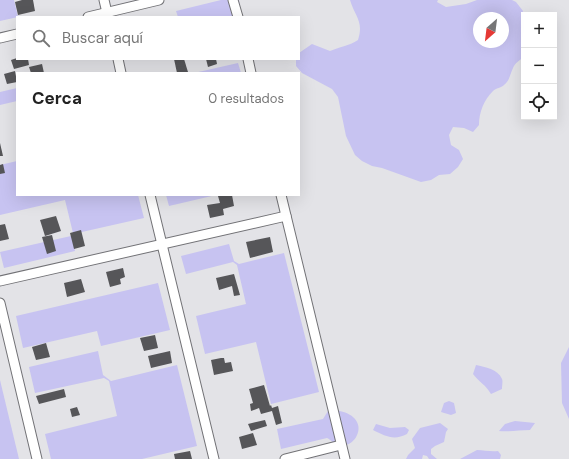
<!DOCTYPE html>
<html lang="es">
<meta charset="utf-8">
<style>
:root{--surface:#fff;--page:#f2f2f2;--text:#222;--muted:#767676;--line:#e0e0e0}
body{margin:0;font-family:"DM Sans",sans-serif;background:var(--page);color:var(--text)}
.controls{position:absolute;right:12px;top:12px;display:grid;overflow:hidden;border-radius:0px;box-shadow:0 4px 16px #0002}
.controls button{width:36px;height:36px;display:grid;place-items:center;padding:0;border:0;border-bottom:1px solid var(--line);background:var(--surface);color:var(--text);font:20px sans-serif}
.compass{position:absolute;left:473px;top:12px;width:36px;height:36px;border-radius:50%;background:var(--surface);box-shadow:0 4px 16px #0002;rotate:208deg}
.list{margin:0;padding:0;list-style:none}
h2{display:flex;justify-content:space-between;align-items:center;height:52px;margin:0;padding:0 16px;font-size:17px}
h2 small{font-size:13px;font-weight:400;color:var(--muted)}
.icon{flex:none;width:22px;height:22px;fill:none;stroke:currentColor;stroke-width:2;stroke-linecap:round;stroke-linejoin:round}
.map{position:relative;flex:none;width:569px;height:459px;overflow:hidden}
.search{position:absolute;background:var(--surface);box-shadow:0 4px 16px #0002;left:16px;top:16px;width:284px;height:44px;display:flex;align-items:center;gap:10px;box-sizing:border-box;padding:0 14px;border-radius:0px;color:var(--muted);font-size:15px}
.panel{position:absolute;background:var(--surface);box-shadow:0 4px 16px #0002;left:16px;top:72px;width:284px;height:124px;border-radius:0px}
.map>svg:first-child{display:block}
.green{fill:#c7c3f1;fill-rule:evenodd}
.building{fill:#565659}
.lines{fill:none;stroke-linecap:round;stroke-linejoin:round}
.minor-casing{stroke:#727276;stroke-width:11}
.minor{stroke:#fff;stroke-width:9}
</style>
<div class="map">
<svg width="569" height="459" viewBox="0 0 569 459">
<rect width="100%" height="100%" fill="#e3e3e7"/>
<g class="green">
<path d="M0 0H14L18 17 0 21Z"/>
<path d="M221 0H239L241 17H178L176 11Z"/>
<path d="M350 0H438L437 2 446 7 466 4 477 0H512L516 2 523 11 521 21 524 31V57C520 60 515 63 513 68 510 74 510 80 504 85 501 88 496 88 493 91 484 100 479 112 479 125L473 132 464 128 453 127 449 135 451 145 459 150 463 159 458 167 450 174 439 175 431 180 421 182 382 168 372 166 362 161 355 155 346 136 338 97 332 89 302 73 296 66V59H299V53L312 44 330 51C339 47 349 46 358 40 364 21 355 17 350 0ZM479 18H503V42H479Z"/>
<path d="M238 63 241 73H194Z"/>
<path d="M17 88V101L0 105V92Z"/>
<path d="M17 161V195H138L144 218 73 234 72 237 75 251 4 268 0 252 71 236 73 233 65 200 0 215V165Z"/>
<path d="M166 195H216L169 206Z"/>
<path d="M229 244 234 261 239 264 284 253 319 392 271 404 256 342 205 354 196 316 246 304 237 265 233 262 186 274 181 256Z"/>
<path d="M158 283 170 330 101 346 97 331 23 348 16 316Z"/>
<path d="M569 347V419L562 403 561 363Z"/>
<path d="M98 351 103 375 111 381 177 365 197 446 142 459H51L45 434 117 416 109 381 104 378 35 393 29 367Z"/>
<path d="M476 365C485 367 498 369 502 379 503 381 502 386 502 389L491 394C486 385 479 382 473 374Z"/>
<path d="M0 380 19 459H0Z"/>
<path d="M449 401 454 403 456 413 451 415 441 412 444 403Z"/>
<path d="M333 410C375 414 357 451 338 445 334 444 331 440 327 438L281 449 277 429 323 419 328 411Z"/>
<path d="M515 421 535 423 530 430C519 430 509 432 499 431L505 424Z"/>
<path d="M440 423 448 429 446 432 444 442 435 446 431 449V454L437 459H429L427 456 423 455 422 459H406L408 455 415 448 412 439 420 428Z"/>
<path d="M376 424 390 428 405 427 409 430 407 434C394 441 385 436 373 430Z"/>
<path d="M477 450C484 450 491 452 498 451L501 455 500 459H460Z"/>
</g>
<g class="building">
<path d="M22 0H33L35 11 18 15 15 2Z"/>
<path d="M17 58 28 59 29 65 14 69 11 60Z"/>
<path d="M174 59H184L188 72 177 73Z"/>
<path d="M206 59H216L217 64 208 67Z"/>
<path d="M42 64 44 73H31L29 67Z"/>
<path d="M15 71 17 82 7 84 4 74Z"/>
<path d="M0 143 3 156H0Z"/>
<path d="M3 164 5 173 0 174V165Z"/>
<path d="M221 195H232L234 206 223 209 224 215 210 218 207 205 220 203 218 196Z"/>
<path d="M56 216 61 231 45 236 40 220Z"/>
<path d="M5 224 9 239 0 241V225Z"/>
<path d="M81 230 85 246 74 249 70 233Z"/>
<path d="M52 235 56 251 47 254 42 237Z"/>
<path d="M270 237 273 252 250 258 246 242Z"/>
<path d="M123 268 125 277 120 279 121 284 110 287 106 272Z"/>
<path d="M234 274 240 295 234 296 232 286 219 290 216 278Z"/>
<path d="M81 279 85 292 67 297 64 283Z"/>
<path d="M155 335 158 348 144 351 140 338Z"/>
<path d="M46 343 50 357 36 360 32 347Z"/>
<path d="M170 351 172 363 151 368 148 356Z"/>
<path d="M221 358H224L225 363 231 362 233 371 214 375 211 360Z"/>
<path d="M264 385 270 406 271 405 272 408 278 406 282 423 276 425 272 411 261 414 259 408 251 411 250 404 253 403 249 389Z"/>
<path d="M64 389 66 397 39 404 36 396Z"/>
<path d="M77 407 80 415 72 417 70 409Z"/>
<path d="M265 420 267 426 251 431 248 424Z"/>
<path d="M253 433 257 445 242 449 239 437Z"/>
<path d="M190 451 192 459H175L174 454Z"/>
</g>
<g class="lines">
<defs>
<g id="minor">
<path d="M104 0 108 17"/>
<path d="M233 0 238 17"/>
<path d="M88 17 159 0"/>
<path d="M0 38 17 34"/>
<path d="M118 59 121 73"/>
<path d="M248 59 251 73"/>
<path d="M150 195 214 459"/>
<path d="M281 195 345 459"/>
<path d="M0 281 286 216"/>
<path d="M0 303 37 459"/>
<path d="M285 459 341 445"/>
</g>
</defs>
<use href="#minor" class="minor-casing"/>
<use href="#minor" class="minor"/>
</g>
</svg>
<div class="controls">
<button>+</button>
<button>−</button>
<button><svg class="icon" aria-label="locate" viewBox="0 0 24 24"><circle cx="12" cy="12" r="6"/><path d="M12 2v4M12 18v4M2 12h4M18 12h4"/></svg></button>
</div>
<svg class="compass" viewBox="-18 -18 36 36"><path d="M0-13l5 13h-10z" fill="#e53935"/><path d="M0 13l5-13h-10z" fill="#767676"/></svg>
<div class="search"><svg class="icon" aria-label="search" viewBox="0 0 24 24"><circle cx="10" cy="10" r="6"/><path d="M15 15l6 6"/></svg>Buscar aquí</div>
<section class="panel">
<h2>Cerca<small>0 resultados</small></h2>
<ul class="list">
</ul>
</section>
</div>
